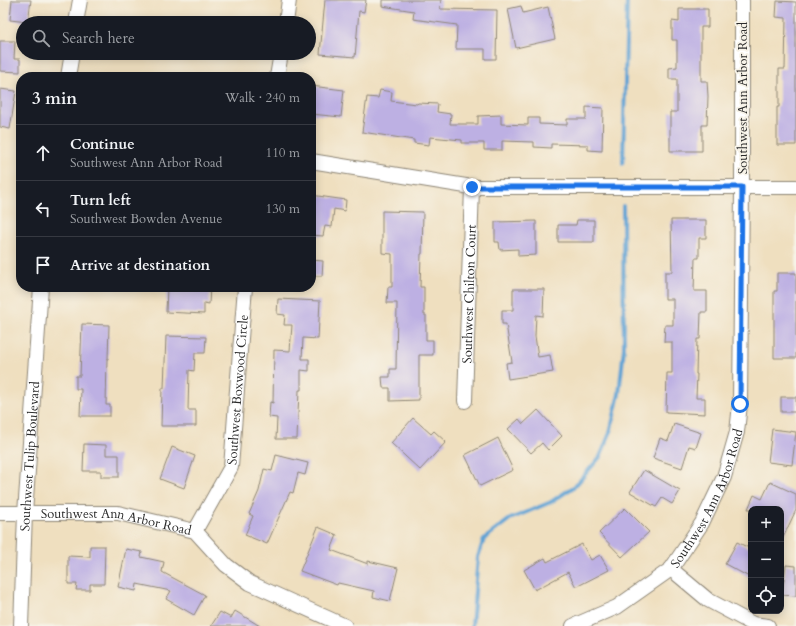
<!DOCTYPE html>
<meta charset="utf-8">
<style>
:root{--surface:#171b24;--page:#242831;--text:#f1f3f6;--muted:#9ea1a6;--line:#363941}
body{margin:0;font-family:Cardo,serif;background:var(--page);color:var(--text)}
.controls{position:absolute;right:12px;bottom:12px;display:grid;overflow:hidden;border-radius:8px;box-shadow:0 2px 10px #0003}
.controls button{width:36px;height:36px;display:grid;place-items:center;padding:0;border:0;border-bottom:1px solid var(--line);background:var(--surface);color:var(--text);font:20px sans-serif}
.stop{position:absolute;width:12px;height:12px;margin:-9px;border:3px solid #1a73e8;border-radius:50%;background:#fff}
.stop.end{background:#1a73e8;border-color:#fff;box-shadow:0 1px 4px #0008}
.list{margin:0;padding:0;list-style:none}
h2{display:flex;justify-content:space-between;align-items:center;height:52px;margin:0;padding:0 16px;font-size:17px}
h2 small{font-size:13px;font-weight:400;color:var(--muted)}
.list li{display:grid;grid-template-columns:26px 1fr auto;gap:12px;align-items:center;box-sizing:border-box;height:56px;padding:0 16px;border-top:1px solid var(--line)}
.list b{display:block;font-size:15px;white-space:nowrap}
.list p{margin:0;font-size:13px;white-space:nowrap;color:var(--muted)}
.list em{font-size:13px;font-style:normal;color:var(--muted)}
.icon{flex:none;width:22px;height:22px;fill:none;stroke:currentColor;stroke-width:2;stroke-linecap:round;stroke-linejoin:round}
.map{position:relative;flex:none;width:796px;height:626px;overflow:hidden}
.search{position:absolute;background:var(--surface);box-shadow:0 2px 10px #0003;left:16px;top:16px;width:300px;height:44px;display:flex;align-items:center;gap:10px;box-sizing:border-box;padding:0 14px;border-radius:22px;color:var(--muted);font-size:15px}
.panel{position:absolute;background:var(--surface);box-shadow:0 2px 10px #0003;left:16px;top:72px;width:300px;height:220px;border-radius:16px}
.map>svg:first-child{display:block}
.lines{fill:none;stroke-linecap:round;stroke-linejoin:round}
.stream{stroke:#60a3d4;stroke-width:4}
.building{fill:#bdb0e3}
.minor-casing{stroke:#8d8575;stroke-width:16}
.minor{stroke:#fff;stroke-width:14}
.route{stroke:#1a73e8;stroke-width:5}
.labels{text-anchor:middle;stroke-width:3.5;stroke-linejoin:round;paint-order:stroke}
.street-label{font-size:13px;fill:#2b2b2b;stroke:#f7f3e8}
</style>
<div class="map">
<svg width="796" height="626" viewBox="0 0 796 626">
<rect width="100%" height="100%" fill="#f7f3e8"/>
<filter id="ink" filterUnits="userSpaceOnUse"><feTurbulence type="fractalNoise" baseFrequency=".025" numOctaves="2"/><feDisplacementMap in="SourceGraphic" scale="8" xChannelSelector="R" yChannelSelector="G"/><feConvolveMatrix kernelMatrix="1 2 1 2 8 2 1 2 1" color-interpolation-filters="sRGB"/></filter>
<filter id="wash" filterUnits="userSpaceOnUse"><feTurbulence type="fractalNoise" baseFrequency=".012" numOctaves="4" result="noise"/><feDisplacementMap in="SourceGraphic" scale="16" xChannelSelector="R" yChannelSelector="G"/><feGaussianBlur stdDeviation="0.9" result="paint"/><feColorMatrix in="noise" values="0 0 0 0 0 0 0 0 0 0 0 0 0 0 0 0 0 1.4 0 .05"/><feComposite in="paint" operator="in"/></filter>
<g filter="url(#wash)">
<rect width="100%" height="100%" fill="#efdfbf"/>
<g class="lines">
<g class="stream">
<path d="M623 163 627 0"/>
<path d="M472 626 478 557 484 539 510 519 551 502 575 486 600 457 610 433 619 394 624 348 623 206"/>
</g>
</g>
<g id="blocks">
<g class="building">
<path d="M12 0H31L28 22 10 20Z"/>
<path d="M325 0H366L364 12 359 11 355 57 320 54Z"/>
<path d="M382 0H441L440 9 497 10 496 59H485V49H456L457 25 413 19 414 11 382 6Z"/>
<path d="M777 1 796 2V145H777V107H779V69H785L786 18 776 17Z"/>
<path d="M521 6 523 13 548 7 555 39 516 48 508 9Z"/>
<path d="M679 9H708V27H701V81H707L708 96 707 125H702V151H670V112H677V79H669V68L677 67V40H672V21L679 22Z"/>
<path d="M0 41H15L14 59H20V72L0 71Z"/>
<path d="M311 86 344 90 341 117 311 114Z"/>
<path d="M0 89 16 91 10 129 0 127Z"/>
<path d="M380 90 392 92 391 101 417 104 418 103 438 104 437 112 451 114 450 124H478V116L501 115V124L528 125V118H539V124L567 125V119H586V107L603 108 602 151 588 150V145L551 144V148L534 147V142L502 141V150H484V143H462V140L430 137 429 145 414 143V140L362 132 367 97 378 98Z"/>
<path d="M311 195 346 200 345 211 334 209 332 227 325 226 323 236 311 235Z"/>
<path d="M382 211 423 212 422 254H421L420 287H424V315H426V340H433V355H419V400L390 401V388H383L382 377H390V369H396L397 303H387L388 287H392V254L382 253Z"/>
<path d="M577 220H594V242H558V225H576Z"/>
<path d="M671 220H706V238H699V258H695L694 291H707V312H701L700 339H697L696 374H697L696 398H705V414L666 412 667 373H672V342H664L665 325H673V299H665V272H672Z"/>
<path d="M536 221V255L518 256V249L500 250 499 242H495V222Z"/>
<path d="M311 260 323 261 322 276H311Z"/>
<path d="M777 273H796V358H774V291H777Z"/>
<path d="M167 287H210L209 304 204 303V314L166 312Z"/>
<path d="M513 289H544L543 316 536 315 535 336 538 357 550 355 553 372 508 379 506 363 512 362 506 324H502V310H513Z"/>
<path d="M278 299 320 301 318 339 303 338 302 359H309V371L301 370V390H299L297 439H276L277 418 269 417 270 402 273 403 274 350 290 351 292 325H284L285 315 277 314Z"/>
<path d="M82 324 109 325 108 359H107L106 405H110V416H80L81 389H76V376H80Z"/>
<path d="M166 336 206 337 205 353H195L194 371 189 370 188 410H196V426H161L162 388H164Z"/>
<rect x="781" y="397" width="15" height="15"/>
<path d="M538 410 562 436 548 450 542 443 531 453 508 429 519 419 523 424Z"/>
<path d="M413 418 431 434 434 431 446 442 420 470 391 443Z"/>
<path d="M674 424 701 433 696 448 689 446 682 468 653 458 660 438 668 441Z"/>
<path d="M772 429 796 432 792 465 768 462Z"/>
<path d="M498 438 513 470 480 486 465 455Z"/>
<path d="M84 444 106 445V455H119V477H101V471H83Z"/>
<path d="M172 447 195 456 184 488 160 479Z"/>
<path d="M276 455 308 463 305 475 298 473 293 493 290 492 267 544 245 535 253 516 249 514 259 491 264 469 272 471Z"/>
<path d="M644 470 680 491 672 504 662 498 656 507 630 492Z"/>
<path d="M770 482 796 494V510L781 542V509H748L754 495 762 499Z"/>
<path d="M625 508 649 532 622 557 599 533Z"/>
<path d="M318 527 337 535 331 550 368 564V561L398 568 390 601 373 597 374 591 338 583 337 585 300 571Z"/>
<path d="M737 542 751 549V578L725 564Z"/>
<path d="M582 544 591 560 600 555 609 570 576 587 568 572 535 590 524 570 545 558 547 562Z"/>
<path d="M90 546H105L104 584H90V590H76L77 584H68V556L90 557Z"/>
<path d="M126 549 142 552 141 557 164 562 162 572 205 595 194 615 166 599 171 591 137 584 136 591 118 587Z"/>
<path d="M786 565 796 566V596L782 595Z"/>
<path d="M235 611 260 626H211L220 612 231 618Z"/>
</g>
</g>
</g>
<g filter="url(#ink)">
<use href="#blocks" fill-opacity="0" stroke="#8d8575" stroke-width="1"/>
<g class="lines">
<defs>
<g id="minor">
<path d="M76 23 80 0"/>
<path d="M286 23 289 0"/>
<path d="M68 77 72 53"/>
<path d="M277 77 281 53"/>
<path d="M311 161 472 187H796"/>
<path id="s1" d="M465 401 472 187"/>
<path id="s2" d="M0 513H118L195 531 226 565 250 583 345 626"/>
<path id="s3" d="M195 531 231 467 245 287"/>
<path d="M671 569 708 600 753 624 768 626"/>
<path id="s4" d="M21 626 25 513 41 287"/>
<path id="s5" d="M573 626 617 607 671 569 702 523 724 477 737 432 740 404 742 187V0"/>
</g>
</defs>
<use href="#minor" class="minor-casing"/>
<use href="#minor" class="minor"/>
</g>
</g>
<g class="lines" filter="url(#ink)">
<path class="route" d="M472 187H742L740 404"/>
</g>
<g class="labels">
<g class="street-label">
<text transform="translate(742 98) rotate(-90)" y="5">Southwest Ann Arbor Road</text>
<text dy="5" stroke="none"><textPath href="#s1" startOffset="107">Southwest Chilton Court</textPath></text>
<text dy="5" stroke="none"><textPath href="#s3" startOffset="151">Southwest Boxwood Circle</textPath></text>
<text dy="5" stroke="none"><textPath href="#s4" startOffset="170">Southwest Tulip Boulevard</textPath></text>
<text dy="5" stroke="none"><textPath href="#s5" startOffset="194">Southwest Ann Arbor Road</textPath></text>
<text dy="5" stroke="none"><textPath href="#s2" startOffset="117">Southwest Ann Arbor Road</textPath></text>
</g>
</g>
</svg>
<div class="controls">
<button>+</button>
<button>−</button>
<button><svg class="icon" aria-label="locate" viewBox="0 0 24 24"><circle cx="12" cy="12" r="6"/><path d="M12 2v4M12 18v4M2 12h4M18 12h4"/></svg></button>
</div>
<div class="stop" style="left:740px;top:404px"></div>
<div class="stop end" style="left:472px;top:187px"></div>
<div class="search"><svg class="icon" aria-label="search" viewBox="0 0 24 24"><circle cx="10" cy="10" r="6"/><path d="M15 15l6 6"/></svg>Search here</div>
<section class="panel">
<h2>3 min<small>Walk · 240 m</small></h2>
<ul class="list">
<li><svg class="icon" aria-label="ahead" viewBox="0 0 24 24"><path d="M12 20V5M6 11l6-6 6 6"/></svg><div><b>Continue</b><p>Southwest Ann Arbor Road</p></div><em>110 m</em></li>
<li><svg class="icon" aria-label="left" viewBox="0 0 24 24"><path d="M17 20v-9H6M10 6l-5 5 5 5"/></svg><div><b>Turn left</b><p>Southwest Bowden Avenue</p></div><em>130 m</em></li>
<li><svg class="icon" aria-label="arrive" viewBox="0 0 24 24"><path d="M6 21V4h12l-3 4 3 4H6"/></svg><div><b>Arrive at destination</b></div></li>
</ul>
</section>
</div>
